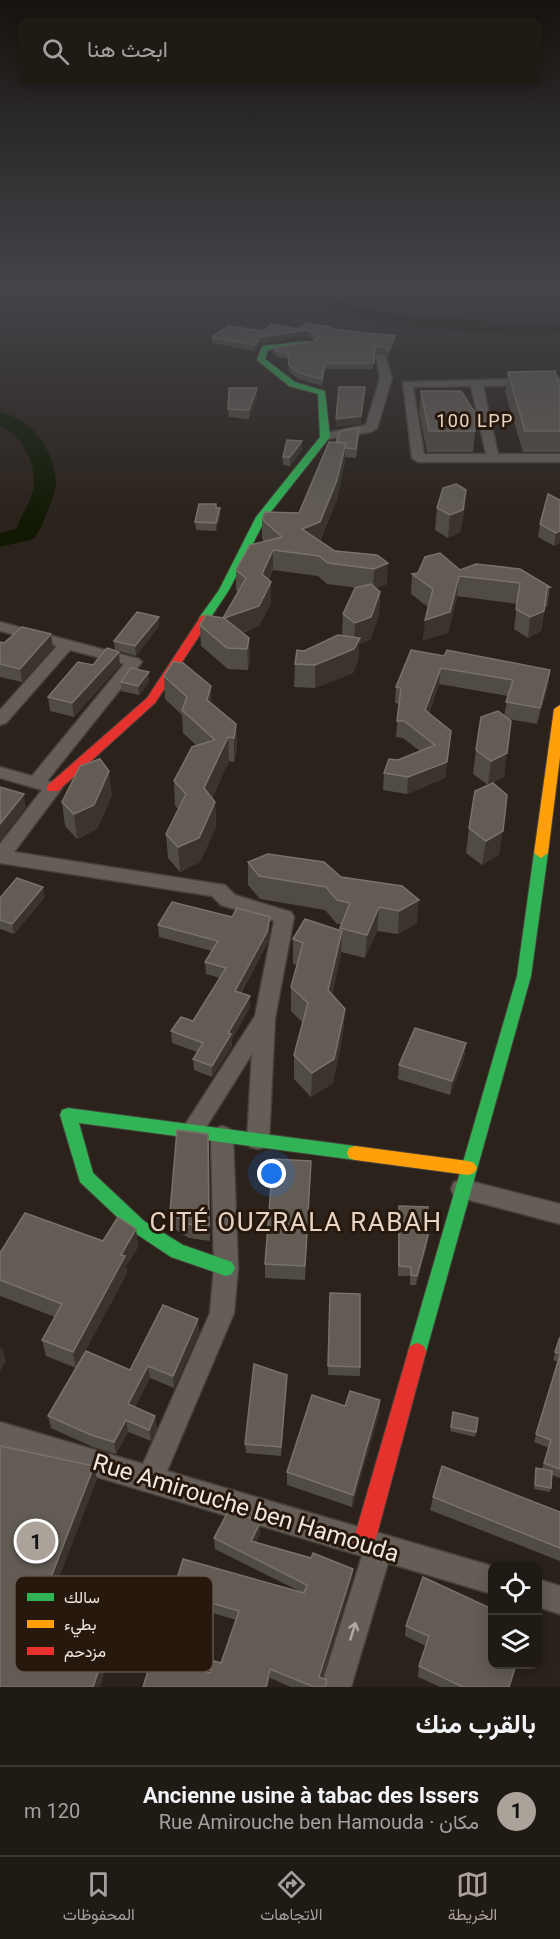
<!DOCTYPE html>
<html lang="ar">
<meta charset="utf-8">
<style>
:root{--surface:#201a14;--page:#2d2722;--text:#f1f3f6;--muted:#a2a1a0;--line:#3d3834;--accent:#aba29a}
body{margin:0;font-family:Roboto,Vazirmatn,sans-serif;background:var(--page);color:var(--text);direction:rtl}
.controls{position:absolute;right:18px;bottom:18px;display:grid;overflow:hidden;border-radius:12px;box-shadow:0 3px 15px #0003}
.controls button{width:54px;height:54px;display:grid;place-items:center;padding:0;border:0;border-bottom:2px solid var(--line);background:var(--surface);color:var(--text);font:30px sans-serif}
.you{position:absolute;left:272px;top:1174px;width:21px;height:21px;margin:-15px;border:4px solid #fff;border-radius:50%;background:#1a73e8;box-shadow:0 0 0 9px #1a73e833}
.badge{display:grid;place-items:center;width:39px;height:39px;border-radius:50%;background:var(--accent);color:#111;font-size:20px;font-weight:700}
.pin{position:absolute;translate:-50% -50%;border:3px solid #fff;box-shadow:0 2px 6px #0006}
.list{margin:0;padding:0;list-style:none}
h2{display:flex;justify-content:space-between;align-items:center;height:78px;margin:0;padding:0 24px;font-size:26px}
h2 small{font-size:20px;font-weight:400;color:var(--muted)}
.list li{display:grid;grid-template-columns:39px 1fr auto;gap:18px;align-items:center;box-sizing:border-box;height:90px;padding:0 24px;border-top:2px solid var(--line)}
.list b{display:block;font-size:22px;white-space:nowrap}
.list p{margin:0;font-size:20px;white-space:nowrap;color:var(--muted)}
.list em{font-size:20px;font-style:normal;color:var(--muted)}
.icon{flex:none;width:33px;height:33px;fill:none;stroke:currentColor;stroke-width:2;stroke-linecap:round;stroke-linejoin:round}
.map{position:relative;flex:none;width:560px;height:1687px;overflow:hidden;direction:ltr}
.search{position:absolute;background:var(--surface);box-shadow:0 3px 15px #0003;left:18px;right:18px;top:18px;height:66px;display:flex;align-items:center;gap:15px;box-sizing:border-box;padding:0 21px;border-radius:12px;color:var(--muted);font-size:22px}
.sheet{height:168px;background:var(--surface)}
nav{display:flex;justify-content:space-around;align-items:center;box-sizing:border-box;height:84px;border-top:2px solid var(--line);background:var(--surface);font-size:16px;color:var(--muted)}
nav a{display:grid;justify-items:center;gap:3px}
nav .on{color:var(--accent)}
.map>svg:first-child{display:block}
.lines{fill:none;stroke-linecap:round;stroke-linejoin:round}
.river{fill:#111904;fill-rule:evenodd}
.street-casing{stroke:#47403a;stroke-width:3}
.fast-casing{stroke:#47403a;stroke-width:2}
.slow-casing{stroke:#47403a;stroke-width:2}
.jam-casing{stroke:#47403a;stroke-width:2}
.street{fill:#655e58;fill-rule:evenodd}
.fast{fill:#30b455;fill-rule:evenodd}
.slow{fill:#ff9f0a;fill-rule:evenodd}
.jam{fill:#e5322d;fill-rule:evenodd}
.wall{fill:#514c43;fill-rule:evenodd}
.shaded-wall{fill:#3a342c}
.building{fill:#625c54;stroke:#797269;stroke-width:1.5;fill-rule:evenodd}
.oneway{stroke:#b2a9a2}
.labels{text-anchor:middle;stroke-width:6;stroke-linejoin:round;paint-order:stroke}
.far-neighbourhood-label{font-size:18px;letter-spacing:1.5px;fill:#e8d4c4;stroke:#26180c}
.near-street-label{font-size:24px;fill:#f1e7df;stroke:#26180c}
.near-neighbourhood-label{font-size:26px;letter-spacing:1.5px;fill:#e8d4c4;stroke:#26180c}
.key{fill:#26180c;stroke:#63564b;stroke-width:1.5}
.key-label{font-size:16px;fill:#f1e7df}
</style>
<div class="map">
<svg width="560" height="1687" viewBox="0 0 560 1687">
<rect width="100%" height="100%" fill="#2a221b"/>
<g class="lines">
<g class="river">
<path d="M299 285H320L350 304 379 312 515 323 560 321V333C503 335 334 334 299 285Z"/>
<path d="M0 412C33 420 54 449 56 483 56 493 41 530 34 539L0 547V533L16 529C21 516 33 498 34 484 35 461 21 435 0 426Z"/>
</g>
<defs>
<g id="street">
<path d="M376 354 385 356 392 378 377 428 371 432 321 440V434L366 425 380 378Z"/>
<path d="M560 378V384L483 386 498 454H560V462H418L412 458 403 382ZM471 386 486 454H424L413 387Z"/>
<path d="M0 622 139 659 142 662 47 781 59 784 62 788 14 852 218 884 225 885 235 895 291 912 294 917 275 1018 269 1140 266 1147 258 1149 250 1147 247 1140 252 1054 200 1137 192 1140 184 1137 181 1131 255 1016 274 921 221 905 212 896 0 863V844L42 790 0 778V767L32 776 124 664 70 650 6 723 0 725V710L57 646 0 631Z"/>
<path d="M222 1126 230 1129 233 1135 238 1268 234 1313 167 1471 492 1566V1594L388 1563 351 1687H321L362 1556 0 1448V1422L143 1464 210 1313 214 1268 211 1135 214 1129Z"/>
<path d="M462 1179 560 1204V1224L454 1196 451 1189 454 1182Z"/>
<path d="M538 1579 560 1586V1614L538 1607Z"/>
</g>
<g id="fast">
<path d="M308 341 312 343 311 345 268 350 265 359 295 382 325 391 330 437 266 518 229 590 209 620H201L199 618 219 590 256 517 320 437 318 394 289 386 257 360 262 346Z"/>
<path d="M541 848 548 853 531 976 426 1352 424 1358 417 1361 410 1358 408 1352 517 976 534 853Z"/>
<path d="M68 1108 355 1146 361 1148 363 1153 361 1158 355 1160 79 1123 93 1173 144 1221 183 1245 232 1262 235 1268 232 1274 226 1276 171 1257 132 1231 80 1182 60 1115 62 1110Z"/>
</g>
<g id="slow">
<path d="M560 705V757L548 853 541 858 534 853 554 709Z"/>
<path d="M355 1146 468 1161 474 1163 477 1168 474 1173 468 1175 355 1160 349 1158 347 1153 349 1148Z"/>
</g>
<g id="jam">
<path d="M205 615 211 618 155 703 58 791H48L47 788 48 785 147 698 201 616Z"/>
<path d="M417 1343 424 1346 426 1352 375 1542 371 1549 364 1553 357 1549 353 1542 408 1352 410 1346Z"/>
</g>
</defs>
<use href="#street" class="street-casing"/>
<use href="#fast" class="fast-casing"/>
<use href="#slow" class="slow-casing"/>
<use href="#jam" class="jam-casing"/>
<use href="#street" class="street"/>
<use href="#fast" class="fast"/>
<use href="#slow" class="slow"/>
<use href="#jam" class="jam"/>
</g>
<g class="wall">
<path d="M330 327V329L395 336V342L388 357 385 354 374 352 373 369H325L322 386 299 379 289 372 288 359 276 357V355L273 354V348L313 342 315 341 308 336 260 343 255 351 212 343V337L263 331Z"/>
<path d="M508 372 560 387V452H523L505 392Z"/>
<path d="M257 388V396L249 419 229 417 228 409Z"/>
<path d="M421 391 475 431 473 452H427L419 412Z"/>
<path d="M359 436 356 458 345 457V462L337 499 320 541 335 551 377 555 387 584 376 588 380 592 379 615 370 640 359 644 358 661 353 673 315 688 294 687 295 664 304 651 342 635 343 614 358 588 327 584 318 576 273 570 269 580 271 603 259 626 243 633 249 638 250 659 248 670 228 669 201 646 200 625 223 618 238 592 236 590V570L265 542 262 539V519L299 513 336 442Z"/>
<path d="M302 449 290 466 283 465V457Z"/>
<path d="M466 490 464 512 460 532 448 538 435 530 437 508Z"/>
<path d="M560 500V543L554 546 538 537 540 524Z"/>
<path d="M220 516 216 531 196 530 195 522Z"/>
<path d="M460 570 550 587 547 607H545L541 631 528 638 514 629 517 604 457 596 448 633 423 640 428 607 411 594 412 574Z"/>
<path d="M159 617V626L136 656 115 650 114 641Z"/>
<path d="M0 642 4 643 53 647 22 682 0 677Z"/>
<path d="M444 656 550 670 548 686 537 724 508 719 504 777 490 784 499 855 482 865 466 853 469 828 488 785 473 774 476 750 504 716 508 696 439 684 429 713 451 731 445 778 407 794 383 790 384 773 398 760 420 751 403 738 396 737 399 704 395 703 396 687Z"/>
<path d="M93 665H120L74 717 50 711 48 697Z"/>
<path d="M164 676 212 703 236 724 237 748 234 762 229 761 212 798 215 802 216 827 200 862 180 872 168 858 166 834 179 809 175 806 174 781 197 746 183 733 182 715 165 699Z"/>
<path d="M121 682H149L139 695 121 691Z"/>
<path d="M112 795 97 829 77 839 65 826 62 802Z"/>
<path d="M248 862 402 886 417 923 398 934 377 931 365 958 341 952 332 995 345 1009 343 1033 333 1083 311 1097 294 1079V1055L303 1023 291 1011V987L297 965 293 964V939L339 930 341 924H337L325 910 260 899 248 885Z"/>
<path d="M45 897 14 934 0 929V898Z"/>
<path d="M270 917V929L267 944 241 993 250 996V1007L232 1039V1046L212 1077 194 1070 193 1059 197 1052 172 1043 171 1031 193 1021 220 978 206 974 205 962 212 951 159 937 158 925Z"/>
<path d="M466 1043 464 1058 450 1095 398 1079 399 1065Z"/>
<path d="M209 1149 210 1241 189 1238 171 1227 170 1212Z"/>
<path d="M311 1161 305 1280 265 1278V1264Z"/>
<path d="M399 1206 427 1246 416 1285H410V1276H398V1216Z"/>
<path d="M136 1229 138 1247 126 1266 127 1273 78 1364 130 1370 198 1319 199 1332 174 1388 150 1378 135 1407 157 1428 151 1441 128 1432 116 1454 93 1447 51 1428 48 1416 76 1368 46 1356 42 1340 55 1317 0 1296V1253L103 1241Z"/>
<path d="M330 1293 360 1367V1376L328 1375Z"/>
<path d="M560 1337V1478L552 1475 551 1488 550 1492 534 1489 536 1468 542 1469 549 1448 534 1442 558 1362 553 1360Z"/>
<path d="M287 1375 281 1456 246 1453 245 1444Z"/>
<path d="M380 1400 379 1414 352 1507 287 1485V1472L345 1406Z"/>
<path d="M453 1412 478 1418 475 1437 450 1431Z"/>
<path d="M433 1497 560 1512V1561L430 1510Z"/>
<path d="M260 1523V1534L256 1543 353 1569 352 1579 322 1678 325 1687H291L270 1678 268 1687H143L155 1648 151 1646 149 1637 167 1611 183 1559 301 1592 215 1549 214 1538ZM196 1608 236 1620 221 1663 210 1673 180 1664Z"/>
<path d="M423 1577 509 1687H440L418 1677 419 1666 426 1646 405 1636 406 1626Z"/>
</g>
<g class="shaded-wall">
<path d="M308 330V336L260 343 255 351V345L260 337Z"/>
<path d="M395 336V342L388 357V351Z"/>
<path d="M365 387 361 424 336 427V419Z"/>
<path d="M257 388V396L249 419V410Z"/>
<path d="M302 441V449L290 466V457Z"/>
<path d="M346 443 345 462 337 499 319 542 302 529Z"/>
<path d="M466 490 464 512 460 532 448 538 450 515Z"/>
<path d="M220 508V516L216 531V523Z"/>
<path d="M560 531V543L554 546 556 533Z"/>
<path d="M273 550V570L262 594V574Z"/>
<path d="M388 563 387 584 373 589 374 569Z"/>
<path d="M459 576 457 596 448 633 423 640 425 620Z"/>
<path d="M271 582V603L259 626 225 639 224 618Z"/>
<path d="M380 592 379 615 370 640 359 644 358 661 353 673 315 688V665L354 646 355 623Z"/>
<path d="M544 611 541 631 528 638 530 617Z"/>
<path d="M159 617V626L136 656 135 646Z"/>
<path d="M51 634 53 647 22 682 20 669Z"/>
<path d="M249 638 250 659 248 670 247 649Z"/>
<path d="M119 652 120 665 74 717 72 703Z"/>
<path d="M441 668 439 684 424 726 425 710Z"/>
<path d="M550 670 548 686 537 724 540 708Z"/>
<path d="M149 672V682L139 695 138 686Z"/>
<path d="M211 686 212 709 207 700Z"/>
<path d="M236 724 237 748 234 762V738Z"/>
<path d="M451 731 445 778 407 794 408 777Z"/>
<path d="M228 737 229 761 205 813 204 788Z"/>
<path d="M507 753 504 777 488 785 491 761Z"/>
<path d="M109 771 112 795 97 829 77 839 74 814Z"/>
<path d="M24 794 26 807 0 841V824Z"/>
<path d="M215 802 216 827 200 862 180 872 178 847Z"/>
<path d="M503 831 499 855 482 865 486 841Z"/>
<path d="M43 887 45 897 14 934 12 924Z"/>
<path d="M419 900 417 923 398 934 399 911Z"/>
<path d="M379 907 377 931 365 958 367 935Z"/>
<path d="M270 917V929L267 944 235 1002V991Z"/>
<path d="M342 931 341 955 328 1015V990Z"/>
<path d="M250 996V1007L232 1039V1046L212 1077V1066L228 1033Z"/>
<path d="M345 1009 343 1033 333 1083 311 1097 312 1073Z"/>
<path d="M466 1043 464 1058 450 1095 452 1081Z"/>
<path d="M208 1134 209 1149 210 1241 209 1227Z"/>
<path d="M136 1229 138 1247 126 1266 127 1273 76 1368 73 1352 121 1255Z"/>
<path d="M428 1236 427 1246 416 1285 417 1276Z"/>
<path d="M198 1319 199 1332 174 1388 173 1376Z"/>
<path d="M2 1347 6 1361 0 1371V1351Z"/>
<path d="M148 1366 150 1378 130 1416 128 1404Z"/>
<path d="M287 1375V1384L281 1456V1447Z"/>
<path d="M380 1400 379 1414 352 1507 353 1495Z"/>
<path d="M155 1416 157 1428 151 1441 149 1430Z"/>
<path d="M126 1420 128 1432 116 1454 114 1442Z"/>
<path d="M94 1466 97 1479 50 1602 46 1590Z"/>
<path d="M260 1523V1534L251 1552V1541Z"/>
<path d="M353 1569 352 1579 319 1686V1677Z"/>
<path d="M195 1598 196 1608 178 1672 176 1663Z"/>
<path d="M119 1609 121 1621 100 1687H93Z"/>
<path d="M270 1669V1678L268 1687H266Z"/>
</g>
<g class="building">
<path d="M306 323 330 327 328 329 395 336 388 351 386 347 375 346 374 363H325L322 379 299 373 289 365 288 353 276 351 278 349 273 348 313 342 318 337 308 330 260 337 255 345 212 337 228 326 263 331 271 324 299 329Z"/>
<path d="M555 371 560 387V431H525L508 372Z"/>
<path d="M339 387H365L361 416 336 419Z"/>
<path d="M229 388H257L249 410 228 409Z"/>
<path d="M421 391H461L474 411 475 431H429Z"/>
<path d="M359 428 356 449 346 448V443L336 442 340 431Z"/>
<path d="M287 440 302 441 290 457H283Z"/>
<path d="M329 442 346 443 337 480 320 522 302 529 335 551 377 555 388 563 374 569 328 563 319 556 273 550 262 574 271 582 259 606 224 618 249 638 247 649 227 648 200 625 206 615 223 618 246 578 236 570 250 545 282 537 262 519 265 512 299 513Z"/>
<path d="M456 484 466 490 463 510 450 515 437 508 443 488Z"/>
<path d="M548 494 560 500V531L556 533 540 524Z"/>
<path d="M199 504H216V508H220L216 523 195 522Z"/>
<path d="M440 553 460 570 476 564 520 569 550 587H547L544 611 530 617 516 609 520 583 459 576 450 612 425 620 433 589 412 574 418 573 425 557Z"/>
<path d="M371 584 380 592 371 617 355 623 343 614 355 588Z"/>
<path d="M137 612 159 617 135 646 114 641Z"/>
<path d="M22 627 51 634 20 669 0 664V642L4 643Z"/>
<path d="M338 635 360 638 354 649 315 665 295 664 297 650 304 651Z"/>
<path d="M107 648 119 652 72 703 48 697 78 662 93 665Z"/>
<path d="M411 650 444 656 447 650 550 670 540 708 506 702 513 680 441 668 425 710 451 731 447 762 408 777 384 773 389 759 398 760 435 745 404 721H397L401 688 396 687Z"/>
<path d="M173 662 183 663 211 686 207 700 236 724 234 738 228 737 204 788 215 802 199 838 178 847 166 834 186 794 174 781 192 747 215 740 182 710 187 697 164 676Z"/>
<path d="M131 668 149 672 138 686 121 682Z"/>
<path d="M498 711 511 721 507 753 491 761 476 750 481 717Z"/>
<path d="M100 759 109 771 94 805 74 814 62 802 80 766Z"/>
<path d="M493 783 507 795 503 831 486 841 469 828 475 791Z"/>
<path d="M0 787 24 794 0 824Z"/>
<path d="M268 854 324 862 341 877 402 886 419 900 399 911 379 907 367 935 340 928 350 903 337 900 326 887 259 876 248 862Z"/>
<path d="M17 878 43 887 12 924 0 920V898Z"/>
<path d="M172 902 232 917 237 908 270 917 267 932 235 991 250 996 228 1033 231 1034 212 1066 193 1059 203 1043 171 1031 181 1017 193 1021 226 968 205 962 218 941 158 925Z"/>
<path d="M305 919 342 931 328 990 345 1009 334 1059 312 1073 294 1055 308 1003 291 987 303 943 293 939Z"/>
<path d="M415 1028 466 1043 452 1081 399 1065Z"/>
<path d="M177 1130 208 1134 209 1227 188 1224 170 1212Z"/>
<path d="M273 1159 311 1161 305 1266 265 1264Z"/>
<path d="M399 1206 428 1207V1236L417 1276 411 1275V1267L399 1266Z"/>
<path d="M25 1213 103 1241 118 1217 136 1229 121 1255 125 1256 73 1352 42 1340 62 1304 0 1280V1253Z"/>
<path d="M330 1293 360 1294V1367L328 1366Z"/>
<path d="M163 1305 198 1319 173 1376 148 1366 128 1404 155 1416 149 1430 126 1420 114 1442 91 1435 48 1416 86 1351 130 1370Z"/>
<path d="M560 1337V1354L555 1352Z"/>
<path d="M560 1355V1469L544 1463 551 1440 536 1434Z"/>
<path d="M254 1364 287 1375 281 1447 245 1444Z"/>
<path d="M350 1391 380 1400 353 1495 287 1472 312 1395 345 1406Z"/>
<path d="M453 1412 478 1418 476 1432 451 1427Z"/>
<path d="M0 1446 94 1466 46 1590 119 1609 93 1687H0Z"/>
<path d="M442 1466 560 1512V1548L433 1497Z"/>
<path d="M536 1468 552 1471 551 1488 535 1485Z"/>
<path d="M230 1508 260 1523 251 1541 311 1558 313 1553 353 1569 319 1677 327 1680 325 1687H314L270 1669 266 1687H143L158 1639 149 1637 158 1609 167 1611 183 1559 304 1593 307 1585 214 1538ZM195 1598 239 1611 221 1663 214 1661 210 1673 176 1663Z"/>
<path d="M423 1577 492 1609V1665H516L509 1687H463L419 1666 429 1636 406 1626Z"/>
</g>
<defs><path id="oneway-shaft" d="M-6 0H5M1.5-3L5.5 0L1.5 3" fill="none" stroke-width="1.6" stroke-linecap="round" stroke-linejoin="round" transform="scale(1.5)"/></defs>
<use class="oneway" href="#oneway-shaft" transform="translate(353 1631) rotate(-73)"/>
<linearGradient id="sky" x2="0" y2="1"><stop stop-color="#17130f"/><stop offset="0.55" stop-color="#44444a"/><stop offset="1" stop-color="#44444a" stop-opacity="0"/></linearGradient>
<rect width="560" height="521" fill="url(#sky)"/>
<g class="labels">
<g class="far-neighbourhood-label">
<text x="475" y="427">100 LPP</text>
</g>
<g class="near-street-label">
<text transform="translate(246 1508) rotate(17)" y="8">Rue Amirouche ben Hamouda</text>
</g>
<g class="near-neighbourhood-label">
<text x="296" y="1231">CITÉ OUZRALA RABAH</text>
</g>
</g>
<rect x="15" y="1576" width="198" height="96" rx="9" class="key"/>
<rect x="27" y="1593" width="27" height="8" fill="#30b455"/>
<rect x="27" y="1620" width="27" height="8" fill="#ff9f0a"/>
<rect x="27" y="1647" width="27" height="8" fill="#e5322d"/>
<g class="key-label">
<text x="64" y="1603">سالك</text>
<text x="64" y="1630">بطيء</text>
<text x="64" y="1657">مزدحم</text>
</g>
</svg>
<div class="controls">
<button><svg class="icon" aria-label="locate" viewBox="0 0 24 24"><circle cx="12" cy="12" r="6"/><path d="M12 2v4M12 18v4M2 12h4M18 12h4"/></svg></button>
<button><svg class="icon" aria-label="layers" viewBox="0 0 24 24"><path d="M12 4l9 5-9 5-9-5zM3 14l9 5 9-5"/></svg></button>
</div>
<div class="you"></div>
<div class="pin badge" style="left:36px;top:1541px">1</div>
<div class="search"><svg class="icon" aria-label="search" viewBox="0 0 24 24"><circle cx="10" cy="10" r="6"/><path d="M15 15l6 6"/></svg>ابحث هنا</div>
</div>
<section class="sheet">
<h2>بالقرب منك<small></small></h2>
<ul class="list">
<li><span class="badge">1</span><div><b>Ancienne usine à tabac des Issers</b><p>مكان · Rue Amirouche ben Hamouda</p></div><em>120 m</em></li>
</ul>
</section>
<nav>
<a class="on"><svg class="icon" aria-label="map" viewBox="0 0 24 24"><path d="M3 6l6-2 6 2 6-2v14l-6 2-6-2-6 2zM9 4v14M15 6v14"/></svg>الخريطة</a>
<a><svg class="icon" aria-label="directions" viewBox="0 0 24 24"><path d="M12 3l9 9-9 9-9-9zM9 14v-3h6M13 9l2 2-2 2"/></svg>الاتجاهات</a>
<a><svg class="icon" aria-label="saved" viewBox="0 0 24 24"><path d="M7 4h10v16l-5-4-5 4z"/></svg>المحفوظات</a>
</nav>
